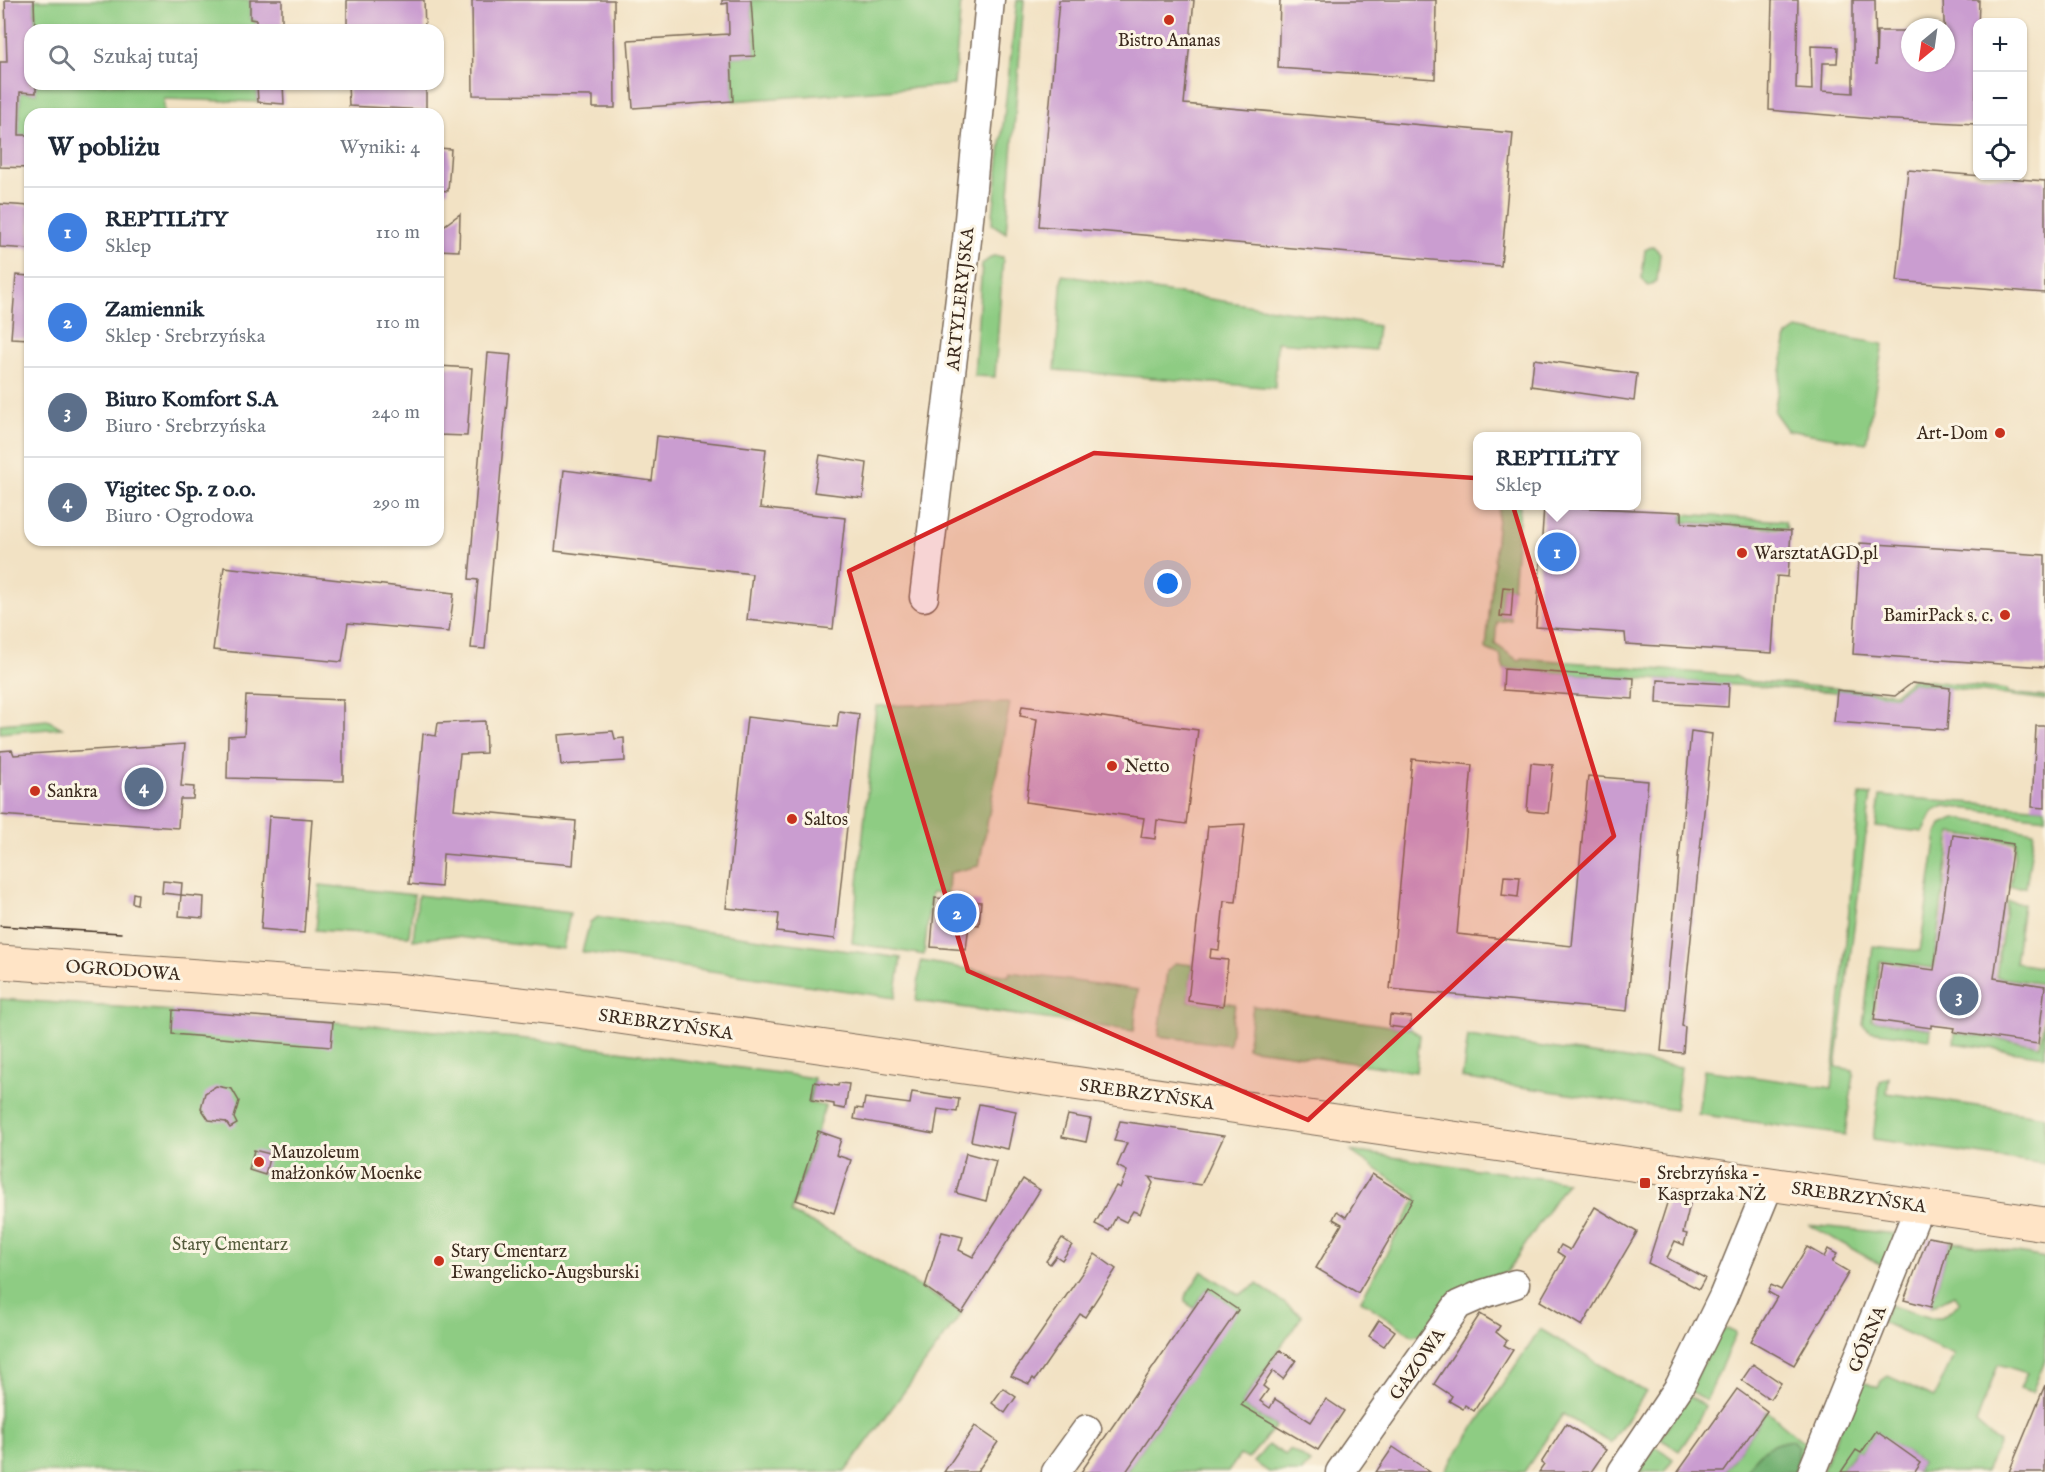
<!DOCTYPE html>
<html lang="pl">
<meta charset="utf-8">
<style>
:root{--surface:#fff;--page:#f6f6f7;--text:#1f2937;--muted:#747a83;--line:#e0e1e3;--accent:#d93025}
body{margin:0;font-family:"IM FELL English",serif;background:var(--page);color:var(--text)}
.controls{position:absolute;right:18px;top:18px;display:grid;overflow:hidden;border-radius:12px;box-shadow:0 2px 4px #0004}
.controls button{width:54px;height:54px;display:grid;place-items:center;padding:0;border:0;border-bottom:2px solid var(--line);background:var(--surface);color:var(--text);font:30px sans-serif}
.compass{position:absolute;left:1901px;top:18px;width:54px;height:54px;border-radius:50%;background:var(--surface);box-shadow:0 2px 4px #0004;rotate:209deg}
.you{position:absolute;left:1168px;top:584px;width:21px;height:21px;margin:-15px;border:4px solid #fff;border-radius:50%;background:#1a73e8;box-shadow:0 0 0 9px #1a73e833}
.badge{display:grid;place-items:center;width:39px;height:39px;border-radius:50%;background:var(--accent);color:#fff;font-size:20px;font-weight:700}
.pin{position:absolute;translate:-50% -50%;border:3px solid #fff;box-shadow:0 2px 6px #0006}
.popup{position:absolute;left:1473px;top:432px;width:168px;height:78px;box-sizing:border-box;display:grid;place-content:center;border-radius:12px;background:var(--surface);filter:drop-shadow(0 2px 4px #0005);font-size:20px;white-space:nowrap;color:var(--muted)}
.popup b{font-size:22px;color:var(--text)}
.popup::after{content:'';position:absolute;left:50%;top:100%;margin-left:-12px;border:12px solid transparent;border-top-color:var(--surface)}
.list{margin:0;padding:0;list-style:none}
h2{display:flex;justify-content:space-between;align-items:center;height:78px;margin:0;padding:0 24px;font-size:26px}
h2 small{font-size:20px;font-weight:400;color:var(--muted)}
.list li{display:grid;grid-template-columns:39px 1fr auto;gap:18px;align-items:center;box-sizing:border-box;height:90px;padding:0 24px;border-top:2px solid var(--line)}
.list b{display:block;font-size:22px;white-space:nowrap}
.list p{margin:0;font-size:20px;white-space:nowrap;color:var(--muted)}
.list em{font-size:20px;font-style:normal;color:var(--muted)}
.icon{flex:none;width:33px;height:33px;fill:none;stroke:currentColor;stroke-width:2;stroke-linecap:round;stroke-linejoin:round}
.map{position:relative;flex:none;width:2045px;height:1472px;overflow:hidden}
.search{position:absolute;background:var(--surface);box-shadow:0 2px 4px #0004;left:24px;top:24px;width:420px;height:66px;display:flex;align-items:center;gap:15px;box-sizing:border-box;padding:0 21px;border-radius:18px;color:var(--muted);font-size:22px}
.panel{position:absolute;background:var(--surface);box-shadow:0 2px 4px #0004;left:24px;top:108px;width:420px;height:438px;border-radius:18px}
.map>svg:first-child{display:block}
.green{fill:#8ecc83;stroke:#647b50;stroke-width:1.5}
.forest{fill:#72b071;stroke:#566d48;stroke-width:1.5}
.building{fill:#ca9dd0}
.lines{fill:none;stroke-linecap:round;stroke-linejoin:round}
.street-casing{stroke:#7b6a58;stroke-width:31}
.secondary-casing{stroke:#7b6a58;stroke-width:35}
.street{stroke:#fff;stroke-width:28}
.secondary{stroke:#ffe4c6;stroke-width:33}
.tram{stroke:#3b2a1e;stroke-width:1.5}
.marked{fill:#d62828;fill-opacity:0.2;stroke:#d62828;stroke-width:4.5;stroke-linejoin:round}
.poi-dot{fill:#c8321e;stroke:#fcf5e5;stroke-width:2}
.labels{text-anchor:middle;stroke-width:6;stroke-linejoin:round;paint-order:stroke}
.poi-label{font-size:18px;fill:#3b2a1e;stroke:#fcf5e5;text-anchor:start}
.street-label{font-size:18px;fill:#3b2a1e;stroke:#fcf5e5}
.park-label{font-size:18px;fill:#545b3c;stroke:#fcf5e5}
</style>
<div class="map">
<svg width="2045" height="1472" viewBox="0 0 2045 1472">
<rect width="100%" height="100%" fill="#fcf5e5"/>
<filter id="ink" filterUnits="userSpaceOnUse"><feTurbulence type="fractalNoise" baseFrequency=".0167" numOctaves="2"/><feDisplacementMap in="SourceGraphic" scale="12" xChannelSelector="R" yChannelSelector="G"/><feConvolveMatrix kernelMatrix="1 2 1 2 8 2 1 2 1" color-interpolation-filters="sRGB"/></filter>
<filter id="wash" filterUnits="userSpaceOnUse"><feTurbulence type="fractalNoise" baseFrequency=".008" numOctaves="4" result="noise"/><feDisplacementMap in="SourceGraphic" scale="24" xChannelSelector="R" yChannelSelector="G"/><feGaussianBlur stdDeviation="1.35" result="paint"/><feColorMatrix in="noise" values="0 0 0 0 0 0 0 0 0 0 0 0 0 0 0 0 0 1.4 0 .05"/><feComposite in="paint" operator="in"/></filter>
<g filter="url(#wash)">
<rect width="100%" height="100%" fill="#f2e2c4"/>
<g class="green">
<path d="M34 0H250V19L256 20V30H35Z"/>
<path d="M751 0H961L954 85 733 101 731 57 755 56Z"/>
<path d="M1017 0H1024L1006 233 992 224Z"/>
<path d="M36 84H257L258 102 164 99V114H30V135H19L20 92 36 93Z"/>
<path d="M1653 246 1660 253 1657 281 1648 286 1642 278 1645 250Z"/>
<path d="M993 256 1003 257 995 377 974 376 982 264Z"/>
<path d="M1062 275 1378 326 1375 350 1277 342 1275 388 1055 370Z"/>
<path d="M1797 329 1883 344 1866 443 1787 430 1774 412 1787 336Z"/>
<path d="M1499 506H1520L1513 588 1503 587 1500 616 1511 617V620L1497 622 1495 644 1519 661 1522 658 1735 676 1744 681 1895 693 1912 679 2007 690 2009 693 2045 697V700L1912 683 1895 696 1504 669 1500 655 1486 649Z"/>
<path d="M1683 514 1785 521 1787 529 1683 522Z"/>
<path d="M1010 703 979 866 949 873 948 894 931 893 924 955 852 943 876 706Z"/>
<path d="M48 720 62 728 0 733V724Z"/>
<path d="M1860 794 1871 795 1836 1067 1853 1070 1854 1074 1845 1135 1698 1114 1704 1070 1832 1088Z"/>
<path d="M1880 796 2045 808V818L1944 806 1934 811 1923 832 1876 827Z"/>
<path d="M1955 818 2034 832 2026 887H2010L2016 842 1951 833 1933 968 1880 961 1872 1020 1931 1029 1930 1039 1870 1031 1863 1025 1873 946 1920 951 1937 834 1941 824Z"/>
<path d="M320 885 414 895 409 936 316 930Z"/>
<path d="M418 895 570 913 563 949 448 936 413 940Z"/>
<path d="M2007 901 2023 904 2015 963 2045 968V984L1996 977Z"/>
<path d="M598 917 901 958 895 998 582 952 590 922Z"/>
<path d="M921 961 1009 976 1010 972 1138 990 1134 1031 916 1001Z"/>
<path d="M1175 963 1192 965 1188 1001 1222 1006 1223 1002 1235 1004 1229 1045 1159 1036 1167 971Z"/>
<path d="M0 999 333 1022 539 1040 814 1078 809 1103 825 1106 791 1213 834 1234 962 1313 845 1472H0Z"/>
<path d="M1253 1006 1410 1029 1420 1035 1416 1072 1247 1048Z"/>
<path d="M2045 1011V1056L1954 1043 1955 1033 2040 1045Z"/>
<path d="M1468 1036 1681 1067 1675 1110 1462 1078Z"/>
<path d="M1889 1077 1887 1093 2045 1116V1164L1873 1139 1880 1082Z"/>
<path d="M1350 1151 1567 1182 1507 1272 1473 1280 1448 1300 1429 1331 1413 1336 1361 1300 1417 1197Z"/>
<path d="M1809 1225 1905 1235 1890 1270Z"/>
<path d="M1950 1241 2045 1258V1360L2032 1392 2020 1388 2027 1373 1998 1364 1976 1423 1999 1443 1986 1472H1915L1921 1463 1876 1432 1861 1453 1855 1450 1841 1472H1822L1859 1380 1878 1388 1881 1381 1888 1376 1934 1397 1954 1355 1882 1322 1889 1305 1931 1318H1940L1960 1303 1954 1295 1931 1307Z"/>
<path d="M1202 1271 1239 1295 1257 1284 1302 1316 1241 1405 1276 1426 1248 1459 1240 1455 1228 1472H1126L1237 1310 1207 1289 1194 1308 1185 1302V1297Z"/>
<path d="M1540 1329 1646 1392 1610 1443 1563 1414 1524 1472H1444Z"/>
<path d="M1727 1329 1736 1333 1706 1401 1689 1391 1720 1332Z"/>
<path d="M1686 1394 1705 1406 1694 1429 1679 1451 1661 1439Z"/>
<path d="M1767 1411 1807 1445 1804 1472H1724Z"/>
<path d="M1268 1445 1286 1455 1290 1449 1310 1462 1302 1472H1269L1254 1462Z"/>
<path d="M1655 1446 1673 1459 1664 1472H1638Z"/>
</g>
<path class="forest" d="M1792 1440 1798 1446 1795 1472H1747C1755 1451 1771 1443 1792 1440Z"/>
<g id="blocks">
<g class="building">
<path d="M5 0H34L35 30H30V84H36V93L20 92 19 135H30V168L0 167V62H7Z"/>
<path d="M250 0H282V30H256V20L250 19Z"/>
<path d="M347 0H424L425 30H347Z"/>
<path d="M472 0H614L615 108H593V96L473 95Z"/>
<path d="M722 0H751L755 56 731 57 733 101 633 108 628 40 729 34 728 3 722 4Z"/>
<path d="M1059 0H1194L1184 104 1513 133 1501 266 1039 226Z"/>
<path d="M1280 0H1436L1435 79 1278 68Z"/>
<path d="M1772 0H1798L1796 89 1812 90 1811 46 1838 47 1837 63H1823L1822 91 1853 93V0H1875L1876 65 1877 31H1910V63H1946L1943 0H1979L1975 124 1875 119 1769 110Z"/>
<path d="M257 84H283L284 104 258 102Z"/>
<path d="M348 84H426V110L349 106Z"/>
<path d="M438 148 451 149 448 191 438 190Z"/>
<path d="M1908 170 2045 181V293L1897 281Z"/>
<path d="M0 204 30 206V249L0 247Z"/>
<path d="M438 211 442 212V227L460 214 459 251 438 250Z"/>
<path d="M16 275 30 276V339L11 338Z"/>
<path d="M488 353 511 355 485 649 471 648 478 580 469 579Z"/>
<path d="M1534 359 1637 374 1634 401 1531 386Z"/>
<path d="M438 366 472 368 467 436 438 435Z"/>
<path d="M657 436 766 449 760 508 845 518 833 629 747 620 752 574 555 551 564 470 652 481Z"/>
<path d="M820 455 867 463 863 498 814 492Z"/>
<path d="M1544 506 1682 512V523L1791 531 1788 577 1777 576 1772 653 1626 644 1625 633 1536 627Z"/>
<path d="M1860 543 2045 555V667L1853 654Z"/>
<path d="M224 567 454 593 449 632 348 623 342 662 213 650Z"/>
<path d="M1503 587 1513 588 1511 617 1500 616Z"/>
<path d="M1504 669 1634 678 1633 699 1503 690Z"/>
<path d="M1658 680 1729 684 1728 707 1657 703Z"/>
<path d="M1912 683 1950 688 1947 730 1834 722 1837 690 1895 696Z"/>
<path d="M246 696 343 700V781L227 778 228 736 244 735Z"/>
<path d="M1022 706 1198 730 1186 824 1157 820 1155 839 1141 837 1144 818 1026 802 1037 719 1020 716Z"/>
<path d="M839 711 859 714 835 939 777 932 779 914 726 908 747 717 837 727Z"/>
<path d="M485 721 486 753 460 754 454 809 576 821 573 865 443 854 441 887 409 884 423 734 436 736 438 723Z"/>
<path d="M2036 726H2045V808L2032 807Z"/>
<path d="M613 731 615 739 624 738 625 761 561 765 558 735Z"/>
<path d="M1691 731 1712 734 1682 1026 1685 1027 1683 1053 1661 1051Z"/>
<path d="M185 744 181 786 194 787 193 799H180L178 828 0 815V751L12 750 14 755Z"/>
<path d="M1412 759 1472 765 1457 934 1572 946 1588 776 1648 781 1627 1011 1390 989Z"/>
<path d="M1531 763 1553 765 1548 813 1527 811Z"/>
<path d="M269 816 312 819 304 933 261 929Z"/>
<path d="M1245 824 1236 902 1224 901 1219 950 1211 949 1210 958 1228 960 1223 1006 1188 1001 1208 826Z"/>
<path d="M1953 835 2013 844 1994 978 2045 986 2038 1044 1954 1032 1955 1028 1931 1025V1028L1874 1020 1882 963 1934 970Z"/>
<path d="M1504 876 1520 877 1518 897 1502 895Z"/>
<path d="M163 881 182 883 181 895 162 893Z"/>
<path d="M133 893 138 894 137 904 132 903Z"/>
<path d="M181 895 204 897 203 918 179 916Z"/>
<path d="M935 898 981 902 979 925 969 924 966 950 931 947Z"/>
<path d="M173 1010 333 1022 331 1047 172 1034Z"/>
<path d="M1390 1015 1411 1017 1410 1029 1389 1026Z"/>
<path d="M814 1082 838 1086 839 1083 849 1084 845 1109 834 1107V1104L811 1100Z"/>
<path d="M216 1086 232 1089 239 1101 234 1118 237 1124 230 1128 226 1122 209 1120 201 1108 205 1093Z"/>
<path d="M912 1092 959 1099 957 1112 938 1109 934 1134 854 1119 856 1108 863 1109 865 1098 910 1104Z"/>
<path d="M979 1104 1016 1111 1008 1149 971 1141Z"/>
<path d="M1068 1115 1091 1119 1086 1142 1062 1137Z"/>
<path d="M1120 1121 1224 1136 1201 1185 1149 1177 1153 1183 1140 1214 1133 1211 1126 1222 1116 1217 1109 1231 1095 1224 1116 1186 1120 1188 1127 1171 1117 1166 1127 1143 1114 1141Z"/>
<path d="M818 1131 841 1139 836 1155 851 1160 834 1213 796 1200Z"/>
<path d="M254 1150 270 1154 265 1175 249 1170Z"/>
<path d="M966 1153 996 1161 986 1201 956 1193Z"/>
<path d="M1372 1174 1413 1199 1358 1293 1316 1268 1342 1224 1333 1219 1337 1211 1346 1217Z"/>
<path d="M1023 1179 1040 1190 962 1313 925 1287 942 1232 963 1237 959 1250 973 1257Z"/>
<path d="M1668 1200 1690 1204 1683 1233 1687 1234 1684 1245 1675 1241 1667 1258 1705 1278 1699 1289 1648 1263Z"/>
<path d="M1595 1207 1637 1232 1582 1326 1540 1301 1565 1257 1557 1252 1561 1245 1570 1250Z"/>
<path d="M1928 1237 1950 1241 1931 1307 1904 1300Z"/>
<path d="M1062 1238 1072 1245 1062 1260 1056 1256 1050 1264 1046 1261Z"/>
<path d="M1807 1247 1824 1257 1828 1249 1837 1254 1832 1262 1849 1272 1794 1365 1751 1341 1777 1297 1768 1292 1771 1285 1781 1290Z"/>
<path d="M1095 1254 1116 1269 1085 1317 1080 1314 1035 1380 1033 1378 1029 1384 1011 1376Z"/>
<path d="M1207 1289 1238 1310 1126 1472H1081Z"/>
<path d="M1480 1314 1500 1326 1496 1332 1507 1341 1504 1345 1513 1350 1474 1411 1465 1405 1463 1409 1449 1401 1452 1396 1434 1384Z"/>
<path d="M1379 1320 1395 1331 1384 1346 1369 1336Z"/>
<path d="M1280 1350 1296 1360 1283 1379 1273 1371 1263 1386 1268 1390 1260 1401 1270 1408 1275 1399 1311 1422 1326 1399 1344 1411 1318 1450 1241 1405Z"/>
<path d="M1753 1364 1781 1383 1770 1399 1742 1380Z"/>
<path d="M2045 1385V1472H2009Z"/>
<path d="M1003 1388 1016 1397 1005 1413 992 1403Z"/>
<path d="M1737 1389 1767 1411 1724 1472H1678Z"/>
<path d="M1566 1424 1606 1450 1591 1472H1539L1544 1465 1541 1463Z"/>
<path d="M975 1426 998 1442 977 1472H944Z"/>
<path d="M1876 1431 1921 1463 1915 1472H1841L1856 1450 1861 1453Z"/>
<path d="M1393 1447 1430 1472H1376Z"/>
</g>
</g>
</g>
<g filter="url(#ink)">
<use href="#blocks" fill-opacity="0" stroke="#7b6a58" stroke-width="1.5"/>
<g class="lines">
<defs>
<g id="street">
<path d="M924 597 967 240 990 0"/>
<path d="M1056 1472 1087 1429"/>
<path d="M1340 1472 1458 1305 1483 1294 1515 1284"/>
<path d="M1622 1472 1679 1387 1723 1297 1769 1185"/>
<path d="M1812 1472 1920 1205"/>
</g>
<path id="secondary" d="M0 962 396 990 564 1009 2045 1224"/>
</defs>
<use href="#street" class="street-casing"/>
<use href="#secondary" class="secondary-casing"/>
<use href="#street" class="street"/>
<use href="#secondary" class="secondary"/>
<path class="tram" d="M0 926 121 933"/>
</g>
</g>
<path class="marked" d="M1094 453 1505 480 1614 836 1308 1120 968 971 849 571Z"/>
<g class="poi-dot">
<circle cx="1169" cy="20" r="6"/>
<circle cx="2000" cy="433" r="6"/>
<circle cx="1742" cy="553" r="6"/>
<circle cx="2005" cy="615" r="6"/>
<circle cx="1112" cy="766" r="6"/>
<circle cx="35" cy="791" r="6"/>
<circle cx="792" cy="819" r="6"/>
<circle cx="259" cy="1162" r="6"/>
<rect x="1639" y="1177" width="12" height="12" rx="3"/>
<circle cx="439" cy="1261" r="6"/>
</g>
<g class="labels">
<g class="poi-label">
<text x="1169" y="46" text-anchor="middle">Bistro Ananas</text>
<text x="1988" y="439" text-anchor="end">Art-Dom</text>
<text x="1754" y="559">WarsztatAGD.pl</text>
<text x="1993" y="621" text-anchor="end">BamirPack s. c.</text>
<text x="1124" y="772">Netto</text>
<text x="47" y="797">Sankra</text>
<text x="804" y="825">Saltos</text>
<text x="271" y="1158">Mauzoleum<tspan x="271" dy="21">małżonków Moenke</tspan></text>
<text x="1657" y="1179">Srebrzyńska -<tspan x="1657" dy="21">Kasprzaka NŻ</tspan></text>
<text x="451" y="1257">Stary Cmentarz<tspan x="451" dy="21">Ewangelicko-Augsburski</tspan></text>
</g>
<g class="street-label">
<text transform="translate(960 299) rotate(-84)" y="6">ARTYLERYJSKA</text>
<text transform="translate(123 970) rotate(4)" y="6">OGRODOWA</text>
<text transform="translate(666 1024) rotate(8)" y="6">SREBRZYŃSKA</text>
<text transform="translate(1147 1094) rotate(8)" y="6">SREBRZYŃSKA</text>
<text transform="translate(1859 1197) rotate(8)" y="6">SREBRZYŃSKA</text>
<text transform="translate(1867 1339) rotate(-67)" y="6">GÓRNA</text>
<text transform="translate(1417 1364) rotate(-55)" y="6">GAZOWA</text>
</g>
<g class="park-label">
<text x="230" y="1250">Stary Cmentarz</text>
</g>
</g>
</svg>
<div class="controls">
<button>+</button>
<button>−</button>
<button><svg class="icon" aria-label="locate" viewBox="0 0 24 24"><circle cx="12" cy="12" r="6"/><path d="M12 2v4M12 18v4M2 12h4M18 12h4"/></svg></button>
</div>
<svg class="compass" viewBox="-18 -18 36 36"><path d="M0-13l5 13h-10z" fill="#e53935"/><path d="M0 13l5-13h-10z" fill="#747a83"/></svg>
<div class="you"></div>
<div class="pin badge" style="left:1557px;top:552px;background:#3f7fe0">1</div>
<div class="popup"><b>REPTILiTY</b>Sklep</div>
<div class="pin badge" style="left:957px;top:913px;background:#3f7fe0">2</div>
<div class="pin badge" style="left:1959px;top:996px;background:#5c6f8a">3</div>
<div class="pin badge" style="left:144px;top:787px;background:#5c6f8a">4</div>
<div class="search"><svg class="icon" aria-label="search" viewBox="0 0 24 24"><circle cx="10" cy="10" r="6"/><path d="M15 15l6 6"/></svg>Szukaj tutaj</div>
<section class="panel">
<h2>W pobliżu<small>Wyniki: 4</small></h2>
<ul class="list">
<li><span class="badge" style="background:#3f7fe0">1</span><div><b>REPTILiTY</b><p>Sklep</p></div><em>110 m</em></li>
<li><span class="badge" style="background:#3f7fe0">2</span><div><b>Zamiennik</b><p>Sklep · Srebrzyńska</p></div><em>110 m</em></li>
<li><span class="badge" style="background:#5c6f8a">3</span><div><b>Biuro Komfort S.A</b><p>Biuro · Srebrzyńska</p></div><em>240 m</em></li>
<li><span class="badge" style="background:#5c6f8a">4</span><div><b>Vigitec Sp. z o.o.</b><p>Biuro · Ogrodowa</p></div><em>290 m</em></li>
</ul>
</section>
</div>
